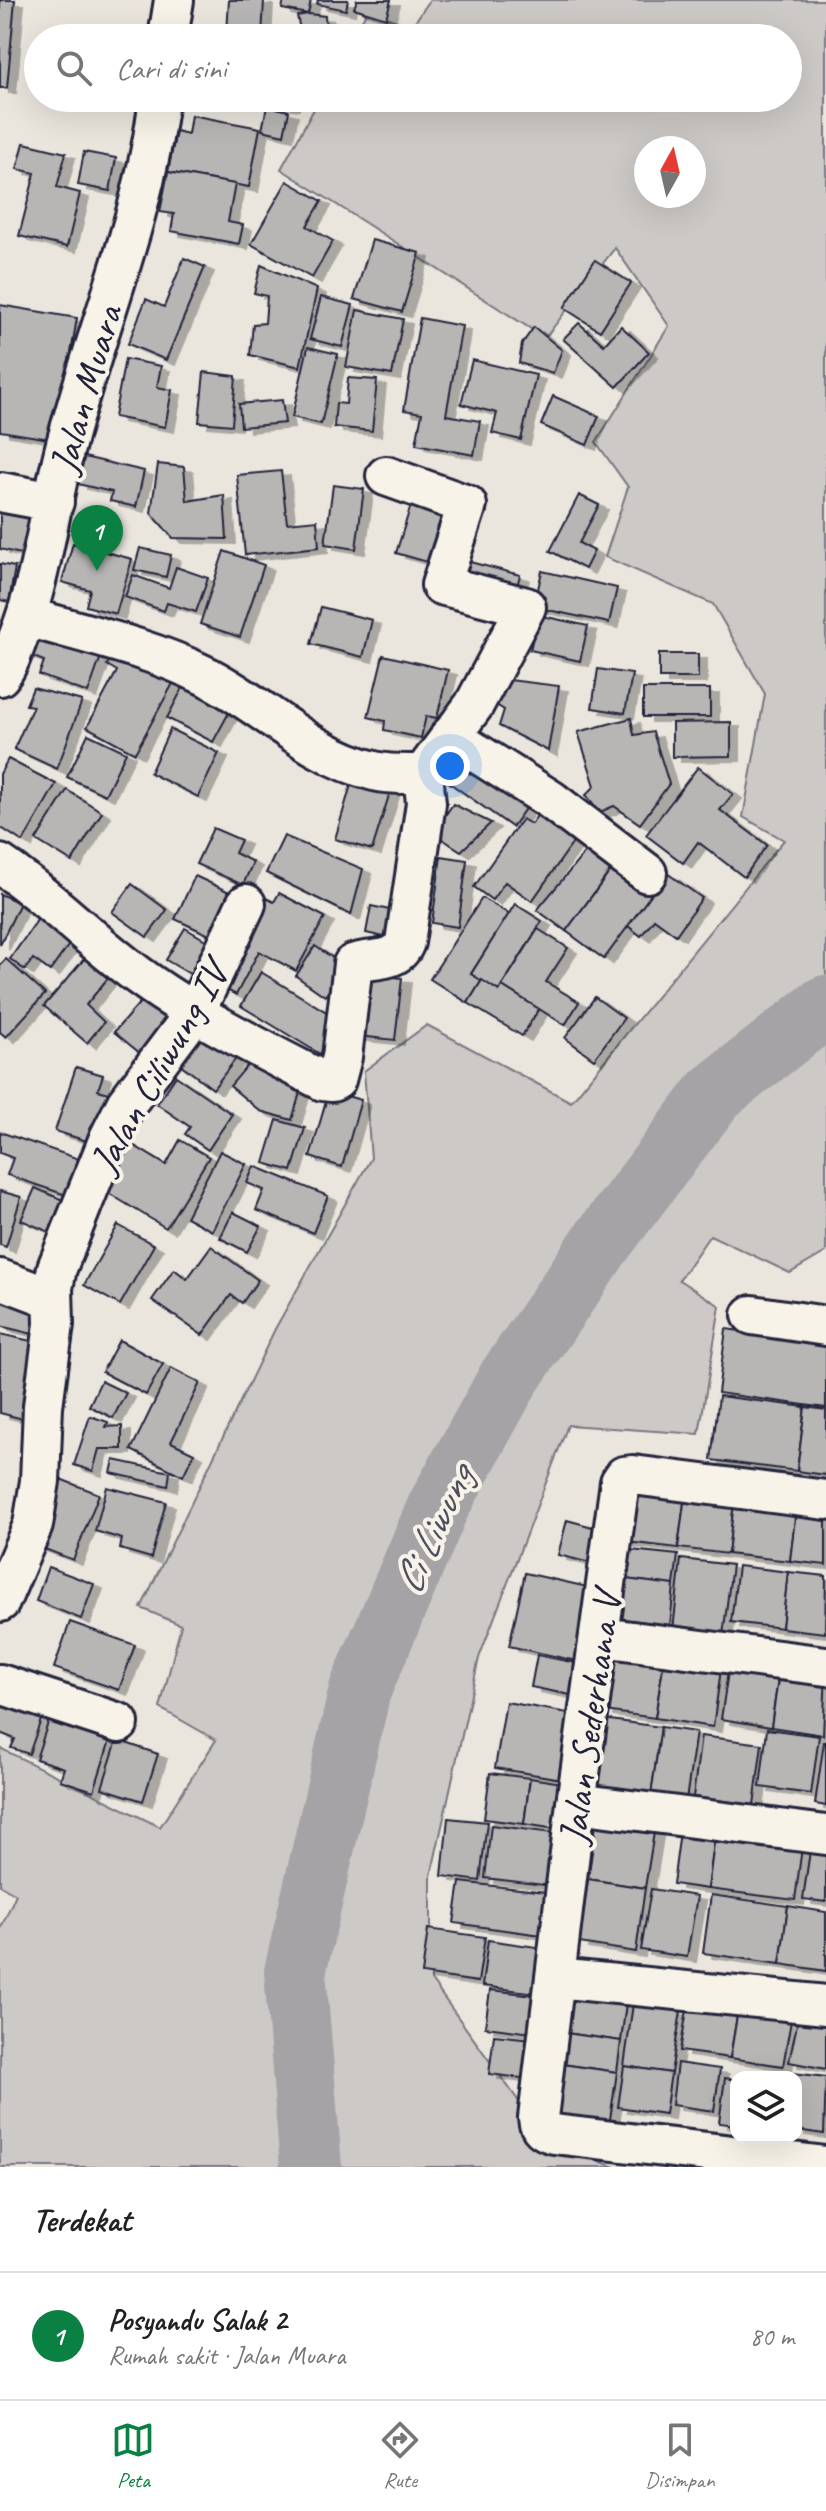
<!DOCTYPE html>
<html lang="id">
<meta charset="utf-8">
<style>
:root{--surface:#fff;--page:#f2f2f2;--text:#222;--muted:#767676;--line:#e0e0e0;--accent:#0b8043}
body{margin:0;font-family:Caveat,sans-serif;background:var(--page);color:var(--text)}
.controls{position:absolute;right:24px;bottom:24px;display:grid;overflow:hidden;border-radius:16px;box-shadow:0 8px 32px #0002}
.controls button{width:72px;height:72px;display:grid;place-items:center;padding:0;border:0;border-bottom:2px solid var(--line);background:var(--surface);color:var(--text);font:40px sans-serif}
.compass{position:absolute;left:634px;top:136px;width:72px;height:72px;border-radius:50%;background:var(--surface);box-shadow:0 8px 32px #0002;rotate:8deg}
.you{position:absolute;left:450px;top:766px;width:28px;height:28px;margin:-20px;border:6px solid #fff;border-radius:50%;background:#1a73e8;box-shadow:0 0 0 12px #1a73e833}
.badge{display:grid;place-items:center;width:52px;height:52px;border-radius:50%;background:var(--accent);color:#fff;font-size:26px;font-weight:700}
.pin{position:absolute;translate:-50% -66px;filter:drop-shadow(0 2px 4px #0008)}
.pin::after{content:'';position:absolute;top:42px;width:28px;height:24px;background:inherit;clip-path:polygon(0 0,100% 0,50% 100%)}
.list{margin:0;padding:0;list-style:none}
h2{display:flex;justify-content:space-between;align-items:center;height:104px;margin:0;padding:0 32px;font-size:34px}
h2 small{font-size:26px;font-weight:400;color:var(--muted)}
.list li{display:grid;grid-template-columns:52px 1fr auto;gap:24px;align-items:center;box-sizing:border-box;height:128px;padding:0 32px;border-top:2px solid var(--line)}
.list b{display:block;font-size:30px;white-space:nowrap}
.list p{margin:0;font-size:26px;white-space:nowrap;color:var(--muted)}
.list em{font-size:26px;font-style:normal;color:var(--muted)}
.icon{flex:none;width:44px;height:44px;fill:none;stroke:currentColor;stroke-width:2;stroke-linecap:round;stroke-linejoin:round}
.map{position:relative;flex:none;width:826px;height:2167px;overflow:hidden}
.search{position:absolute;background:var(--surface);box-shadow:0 8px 32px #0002;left:24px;right:24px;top:24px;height:88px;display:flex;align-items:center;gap:20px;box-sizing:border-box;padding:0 28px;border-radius:44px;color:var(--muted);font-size:30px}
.sheet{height:232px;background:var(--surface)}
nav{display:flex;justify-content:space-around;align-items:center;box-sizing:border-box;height:112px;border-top:2px solid var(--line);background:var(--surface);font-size:22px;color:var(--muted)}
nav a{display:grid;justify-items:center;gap:4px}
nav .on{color:var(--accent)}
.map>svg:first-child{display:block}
.green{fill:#cdc9c6;stroke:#787680;stroke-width:2;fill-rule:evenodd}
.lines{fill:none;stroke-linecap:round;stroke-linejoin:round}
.river{stroke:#a6a3a6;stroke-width:62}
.building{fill:#b8b6b5;stroke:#22223b;stroke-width:2;filter:url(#shadow)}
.minor-casing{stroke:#22223b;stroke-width:44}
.minor{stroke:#f7f3e8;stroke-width:38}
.labels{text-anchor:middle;stroke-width:8;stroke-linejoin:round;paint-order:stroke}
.street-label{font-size:40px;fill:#22223b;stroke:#f7f3e8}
.water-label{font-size:42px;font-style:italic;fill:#504f60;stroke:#f7f3e8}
</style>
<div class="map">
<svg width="826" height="2167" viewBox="0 0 826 2167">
<defs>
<filter id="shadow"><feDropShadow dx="9" dy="5" stdDeviation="0" flood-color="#0004"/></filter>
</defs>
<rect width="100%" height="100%" fill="#eae6de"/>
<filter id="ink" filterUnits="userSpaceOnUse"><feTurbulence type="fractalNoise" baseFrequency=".0125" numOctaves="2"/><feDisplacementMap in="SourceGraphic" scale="16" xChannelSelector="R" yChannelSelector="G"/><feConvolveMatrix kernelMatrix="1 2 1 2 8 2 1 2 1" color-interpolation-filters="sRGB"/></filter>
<g filter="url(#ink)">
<path class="green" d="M430 0H826V1252L790 1273 710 1235 679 1280 720 1306 699 1434 568 1425 479 1658 431 1876V1980L549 2143 615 2167H0V1930L16 1894 0 1885V1748L160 1827 216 1740 160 1708 181 1625 141 1608 275 1329 371 1158 364 1071 427 1025 571 1102 784 840 743 817 765 694 713 604 605 557 628 487 596 442 669 326 615 248 545 338 281 169 320 98H788V38H352L367 11 412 26ZM646 148H694V196H646Z"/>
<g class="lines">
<path class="river" d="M311 2167 295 1972 360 1690 438 1507 509 1378 602 1242 715 1093 826 1006"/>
</g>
<g class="building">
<path d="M0 0H15L7 88H0Z"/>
<path d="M229 0H264L262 37 227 34Z"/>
<path d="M284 0H311L308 14 282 9Z"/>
<path d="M318 0H348L346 10 317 4Z"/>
<path d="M357 0H391L386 18 354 8Z"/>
<path d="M308 14 325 16 327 38H302L297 16Z"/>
<path d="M259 98H291L290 105 259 100Z"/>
<path d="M267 106 289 111 284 135 262 130Z"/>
<path d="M191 115 260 128 249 187 168 172 176 131 188 134Z"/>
<path d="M24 143 66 153 57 187 80 193 67 247 19 236 35 173 17 169Z"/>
<path d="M84 152 116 158 110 191 78 185Z"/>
<path d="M168 172 235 184 228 222 243 225 239 244 171 231 174 214 160 212Z"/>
<path d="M287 181 322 201 307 226 333 241 312 278 251 244Z"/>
<path d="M372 240 420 253 402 312 354 299Z"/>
<path d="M184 258 205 267 166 360 128 344 146 299 164 307Z"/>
<path d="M595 260 631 283 600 331 564 308Z"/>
<path d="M261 265 317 289 300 367 250 355 253 324 265 323 267 296 254 293Z"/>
<path d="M321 297 353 305 342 347 310 339Z"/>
<path d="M0 305 77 318 56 440 0 431Z"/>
<path d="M357 310 403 319 392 375 346 367Z"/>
<path d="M420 318 462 326 446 415 480 421 474 455 416 444 422 413 404 410Z"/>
<path d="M579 323 604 345 621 326 649 352 617 387 563 339Z"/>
<path d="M534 327 562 350 553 373 519 363 522 344Z"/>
<path d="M308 347 338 354 321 424 292 417Z"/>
<path d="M125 359 161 366 157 387 172 390 165 427 114 417Z"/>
<path d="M472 360 536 375 521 440 492 433 497 413 461 404Z"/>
<path d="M204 372 236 376 232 425 199 422Z"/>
<path d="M348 378 377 380 372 431 334 427 336 403 346 404Z"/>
<path d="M553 396 599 416 587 445 541 425Z"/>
<path d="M282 400 285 423 241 427 239 404Z"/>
<path d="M84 457 144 471 136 507 110 501 112 492 78 484Z"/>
<path d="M158 464 184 467 187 501 224 495 227 539 173 538 151 513Z"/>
<path d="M281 471 287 523 317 520 319 547 245 555 237 475Z"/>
<path d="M333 485 364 489 356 549 325 544Z"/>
<path d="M0 495 36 503 25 555 0 549Z"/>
<path d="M579 495 599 505 579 543 594 551 585 569 550 551Z"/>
<path d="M412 502 456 515 441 566 396 553Z"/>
<path d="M73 543 132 559 116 614 86 606 90 590 62 582Z"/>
<path d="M140 548 171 555 166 577 134 570Z"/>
<path d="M224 551 264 565 240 637 200 624Z"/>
<path d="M466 561 520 575 514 597 460 583Z"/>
<path d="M0 564 15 567 9 602 0 600Z"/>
<path d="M176 567 208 578 196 612 167 603 164 611 125 597 133 575 169 588Z"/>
<path d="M542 571 617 588 609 623 534 607Z"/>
<path d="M321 607 372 620 363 657 311 644Z"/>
<path d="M538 615 588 626 580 661 530 650Z"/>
<path d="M37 623 104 648 88 693 39 675 44 661 26 654Z"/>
<path d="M117 647 176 678 135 753 87 727 117 671 107 665Z"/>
<rect x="659" y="654" width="39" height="24"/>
<path d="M383 655 448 670 437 718 426 716 421 738 384 730 385 721 368 717Z"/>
<path d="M598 669 632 674 625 713 592 708Z"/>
<path d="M190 674 232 707 213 742 167 718Z"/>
<path d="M501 679 559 686 548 751 499 726 504 710 490 701Z"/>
<path d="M33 688 82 701 57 769 14 749 33 706 26 705Z"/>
<rect x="643" y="689" width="67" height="28"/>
<path d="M631 718 634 735 653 732 669 784 640 824 614 806 600 812 586 795 595 786 578 732Z"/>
<path d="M731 722V756L672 757V723Z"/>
<path d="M170 729 219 753 198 797 150 773Z"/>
<path d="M88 734 126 752 105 795 67 777Z"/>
<path d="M463 746 534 796 512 827 441 777Z"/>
<path d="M8 759 56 784 23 842 0 827V774Z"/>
<path d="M698 767 733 794 720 810 767 845 744 877 698 842 683 863 646 835Z"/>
<path d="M353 778 391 789 372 850 335 839Z"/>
<path d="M67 790 102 812 72 862 36 840Z"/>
<path d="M453 804 491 823 461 851 433 833Z"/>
<path d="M542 809 579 834 532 901 505 882 492 900 474 887 522 819 531 824Z"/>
<path d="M213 828 241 840 235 853 253 862 243 885 196 864Z"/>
<path d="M284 836 363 869 351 915 266 873Z"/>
<path d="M597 838 621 856 566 931 537 910Z"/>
<path d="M441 856 467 860 458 927 432 923Z"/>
<path d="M615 865 653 892 604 959 566 931Z"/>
<path d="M667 873 702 898 676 935 654 919 641 936 628 926Z"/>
<path d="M195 876 238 896 218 939 175 919Z"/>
<path d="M132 884 167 910 147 937 112 912Z"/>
<path d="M279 893 325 917 296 971 259 951 236 995 216 984 262 896 274 902Z"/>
<path d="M0 894 20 903 0 945Z"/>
<path d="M482 898 509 914 471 974 482 980 468 1003 430 979Z"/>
<path d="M515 904 542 921 499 991 471 974Z"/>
<path d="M371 906 399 912 393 939 366 933Z"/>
<path d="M40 916 73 939 50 971 33 959 25 970 10 959Z"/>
<path d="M185 928 219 948 200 980 166 960Z"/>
<path d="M538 929 568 948 546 982 579 1002 565 1025 502 986Z"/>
<path d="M315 946 345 966 325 996 296 976Z"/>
<path d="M85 958 108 978 86 1005 104 1022 87 1043 44 1006Z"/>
<path d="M6 959 45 994 6 1037 0 1032V965Z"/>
<path d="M261 972 341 1021 320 1054 241 1006Z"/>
<path d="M372 974 402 978 395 1040 358 1036 361 1001 368 1002Z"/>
<path d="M482 980 499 991 502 986 539 1009 522 1036 468 1003Z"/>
<path d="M595 997 624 1018 594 1059 565 1038Z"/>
<path d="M142 1000 174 1026 146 1058 114 1032Z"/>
<path d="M209 1023 243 1049 213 1089 180 1064Z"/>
<path d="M260 1050 304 1079 292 1120 260 1111 230 1086Z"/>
<path d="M76 1067 103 1075 98 1090 109 1093 93 1143 55 1131Z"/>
<path d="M176 1076 232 1114 208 1150 185 1134 190 1127 157 1104Z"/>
<path d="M329 1091 361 1100 342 1167 310 1157Z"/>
<path d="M277 1120 305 1128 292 1171 264 1163Z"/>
<path d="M0 1132 82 1160 69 1196 7 1175 13 1158 0 1153Z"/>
<path d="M180 1140 209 1157 166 1228 100 1188 128 1142 166 1165Z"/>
<path d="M220 1151 246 1164 212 1231 186 1217Z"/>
<path d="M254 1166 328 1196 313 1233 256 1210 264 1190 247 1183Z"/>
<path d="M35 1188 68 1202 54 1234 21 1220Z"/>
<path d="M0 1191 21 1197 6 1247 0 1245Z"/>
<path d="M233 1212 261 1226 247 1252 220 1238Z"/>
<path d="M118 1225 154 1245 120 1305 84 1285Z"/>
<path d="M211 1246 258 1280 242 1303 231 1295 202 1335 152 1300 174 1269 187 1279Z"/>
<path d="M0 1281 52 1307 45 1337 0 1326Z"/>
<path d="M726 1329 826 1343V1408L718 1393Z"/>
<path d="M0 1334 40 1343 23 1419 0 1413Z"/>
<path d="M119 1340 163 1364 146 1395 102 1372Z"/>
<path d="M171 1368 200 1383 171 1442 194 1453 183 1476 131 1450Z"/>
<path d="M101 1381 126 1393 113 1418 89 1406Z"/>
<path d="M719 1396 805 1407 797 1471 711 1460Z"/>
<path d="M805 1407 826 1410V1475L797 1471Z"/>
<path d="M90 1416 108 1422 106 1427 122 1426V1449H99L93 1471 74 1465Z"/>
<path d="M114 1460 170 1472 168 1486 111 1473Z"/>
<path d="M55 1477 99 1494 73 1560 29 1543Z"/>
<path d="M625 1481 686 1488 678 1548 618 1541Z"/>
<path d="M107 1487 166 1502 151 1558 120 1549 122 1539 95 1531Z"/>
<path d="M686 1488 735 1494 728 1554 678 1548Z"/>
<path d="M735 1494 797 1501 790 1561 728 1554Z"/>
<path d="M797 1501 826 1505V1565L790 1561Z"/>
<path d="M567 1520 611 1532 603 1566 558 1555Z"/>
<path d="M621 1549 678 1555 674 1585 617 1578Z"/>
<path d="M681 1559 732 1565 723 1636 673 1630Z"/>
<path d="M738 1566 788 1572 782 1628 731 1622Z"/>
<path d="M48 1567 94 1584 81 1619 36 1601Z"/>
<path d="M788 1572 826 1576 825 1633 782 1628Z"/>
<path d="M525 1573 601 1590 585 1663 509 1646Z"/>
<path d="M617 1578 674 1585 670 1625 613 1618Z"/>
<path d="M70 1622 135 1645 119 1690 54 1668Z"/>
<path d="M614 1647 665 1654 655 1718 604 1711Z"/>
<path d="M665 1654 722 1662 713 1727 655 1718Z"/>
<path d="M537 1655 591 1666 585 1698 531 1687Z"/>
<path d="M730 1658 780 1666 771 1727 721 1719Z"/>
<path d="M780 1666 826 1673 823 1735 771 1727Z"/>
<path d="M5 1694 45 1708 29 1754 11 1748 15 1739 0 1733V1709Z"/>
<path d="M506 1702 585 1716 574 1781 495 1768Z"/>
<path d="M52 1711 110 1740 94 1791 60 1780 64 1768 36 1759Z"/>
<path d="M603 1719 661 1727 651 1795 594 1787Z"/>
<path d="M661 1727 696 1732 686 1800 651 1795Z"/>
<path d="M767 1729 819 1736 811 1794 760 1787Z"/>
<path d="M701 1736 762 1744 754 1805 693 1797Z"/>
<path d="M117 1740 158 1754 143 1801 102 1788Z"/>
<path d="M824 1742H826V1806L815 1804Z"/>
<path d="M490 1773 530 1778 524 1824 484 1819Z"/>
<path d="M530 1778 575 1785 569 1831 524 1824Z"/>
<path d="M598 1811 656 1820 645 1888 588 1879Z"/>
<path d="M448 1818 487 1822 480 1881 442 1876Z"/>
<path d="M681 1824 716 1828 708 1889 673 1884Z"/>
<path d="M491 1825 568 1835 561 1887 485 1878Z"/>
<path d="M716 1828 803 1840 795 1900 708 1889Z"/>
<path d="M812 1837 826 1839V1902L803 1899Z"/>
<path d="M588 1879 645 1888 636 1952 579 1943Z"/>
<path d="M460 1882 554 1893 549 1936 454 1923Z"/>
<path d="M651 1889 697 1896 687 1957 641 1950Z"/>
<path d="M711 1895 788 1906 780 1964 703 1953Z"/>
<path d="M788 1906 826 1912V1971L780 1964Z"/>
<path d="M428 1929 485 1937 478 1982 422 1974Z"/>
<path d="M488 1940 551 1949 545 1994 482 1986Z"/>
<path d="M572 1989 627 1996 621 2041 566 2033Z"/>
<path d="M490 1990 544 1996 540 2034 485 2027Z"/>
<path d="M633 2004 681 2011 671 2073 624 2066Z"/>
<path d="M688 2004 738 2010 730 2058 680 2051Z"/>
<path d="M738 2010 792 2015 783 2066 730 2058Z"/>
<path d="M799 2015 826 2018V2069L789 2062Z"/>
<path d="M566 2033 621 2041 617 2072 562 2064Z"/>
<path d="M494 2035 542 2040 537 2080 489 2074Z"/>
<path d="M677 2063 720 2069 714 2111 672 2105Z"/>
<path d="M562 2064 617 2072 609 2126 554 2118Z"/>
<path d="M624 2066 671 2073 665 2114 618 2107Z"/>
<path d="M784 2072 826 2077 824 2134 796 2130V2077H784Z"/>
<path d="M725 2078 736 2080V2125L719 2123Z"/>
</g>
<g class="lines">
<defs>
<g id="minor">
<path d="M168 38 174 0"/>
<path d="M0 492 54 502"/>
<path d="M27 617C86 634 150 648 206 676 264 705 309 755 374 771 389 775 407 774 423 774"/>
<path d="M0 676C9 665 13 651 18 638 43 576 49 508 66 444 96 329 145 217 159 98"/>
<path d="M450 736 551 800 647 873"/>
<path d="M0 864C49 897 90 940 138 975 192 1015 263 1050 323 1081L332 1082 336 1080 342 1057 353 964C371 957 397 964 405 942L426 803 423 774 474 705 526 607 441 585 467 505 386 476"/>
<path d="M0 1279 53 1299"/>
<path d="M752 1315 826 1326"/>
<path d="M826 1500 633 1475 624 1476 620 1482 576 1803 538 2118C539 2128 543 2131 554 2134L826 2166"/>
<path d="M0 1602 33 1525 40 1481 43 1406 54 1324 53 1288 57 1268 109 1138 126 1104 196 1011 246 904"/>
<path d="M601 1637 826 1666"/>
<path d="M0 1684 119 1723"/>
<path d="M576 1803 826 1835"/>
<path d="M556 1978 826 2005"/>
</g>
</defs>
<use href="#minor" class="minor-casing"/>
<use href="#minor" class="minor"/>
</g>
</g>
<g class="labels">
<g class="street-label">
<text transform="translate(85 389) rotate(-74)" y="14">Jalan Muara</text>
<text transform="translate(158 1067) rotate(-60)" y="14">Jalan Ciliwung IV</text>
<text transform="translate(589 1718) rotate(-82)" y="14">Jalan Sederhana V</text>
</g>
<g class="water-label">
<text transform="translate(432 1529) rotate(-65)" y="15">Ci Liwung</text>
</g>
</g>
</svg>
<div class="controls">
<button><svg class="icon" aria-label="layers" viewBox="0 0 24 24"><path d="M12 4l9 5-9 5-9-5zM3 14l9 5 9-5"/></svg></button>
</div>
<svg class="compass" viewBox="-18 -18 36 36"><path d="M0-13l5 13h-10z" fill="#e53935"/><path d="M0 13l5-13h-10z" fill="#767676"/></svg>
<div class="you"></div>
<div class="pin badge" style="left:97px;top:571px">1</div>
<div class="search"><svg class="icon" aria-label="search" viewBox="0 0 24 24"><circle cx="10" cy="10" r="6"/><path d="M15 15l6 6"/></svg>Cari di sini</div>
</div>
<section class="sheet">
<h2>Terdekat<small></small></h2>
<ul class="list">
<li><span class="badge">1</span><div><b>Posyandu Salak 2</b><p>Rumah sakit · Jalan Muara</p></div><em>80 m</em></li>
</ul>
</section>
<nav>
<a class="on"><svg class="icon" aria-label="map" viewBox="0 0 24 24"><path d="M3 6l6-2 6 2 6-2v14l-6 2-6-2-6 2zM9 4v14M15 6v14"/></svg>Peta</a>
<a><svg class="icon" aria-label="directions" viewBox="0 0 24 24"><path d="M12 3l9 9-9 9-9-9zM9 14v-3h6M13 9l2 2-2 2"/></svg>Rute</a>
<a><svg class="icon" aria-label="saved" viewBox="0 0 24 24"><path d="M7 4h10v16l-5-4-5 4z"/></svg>Disimpan</a>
</nav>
